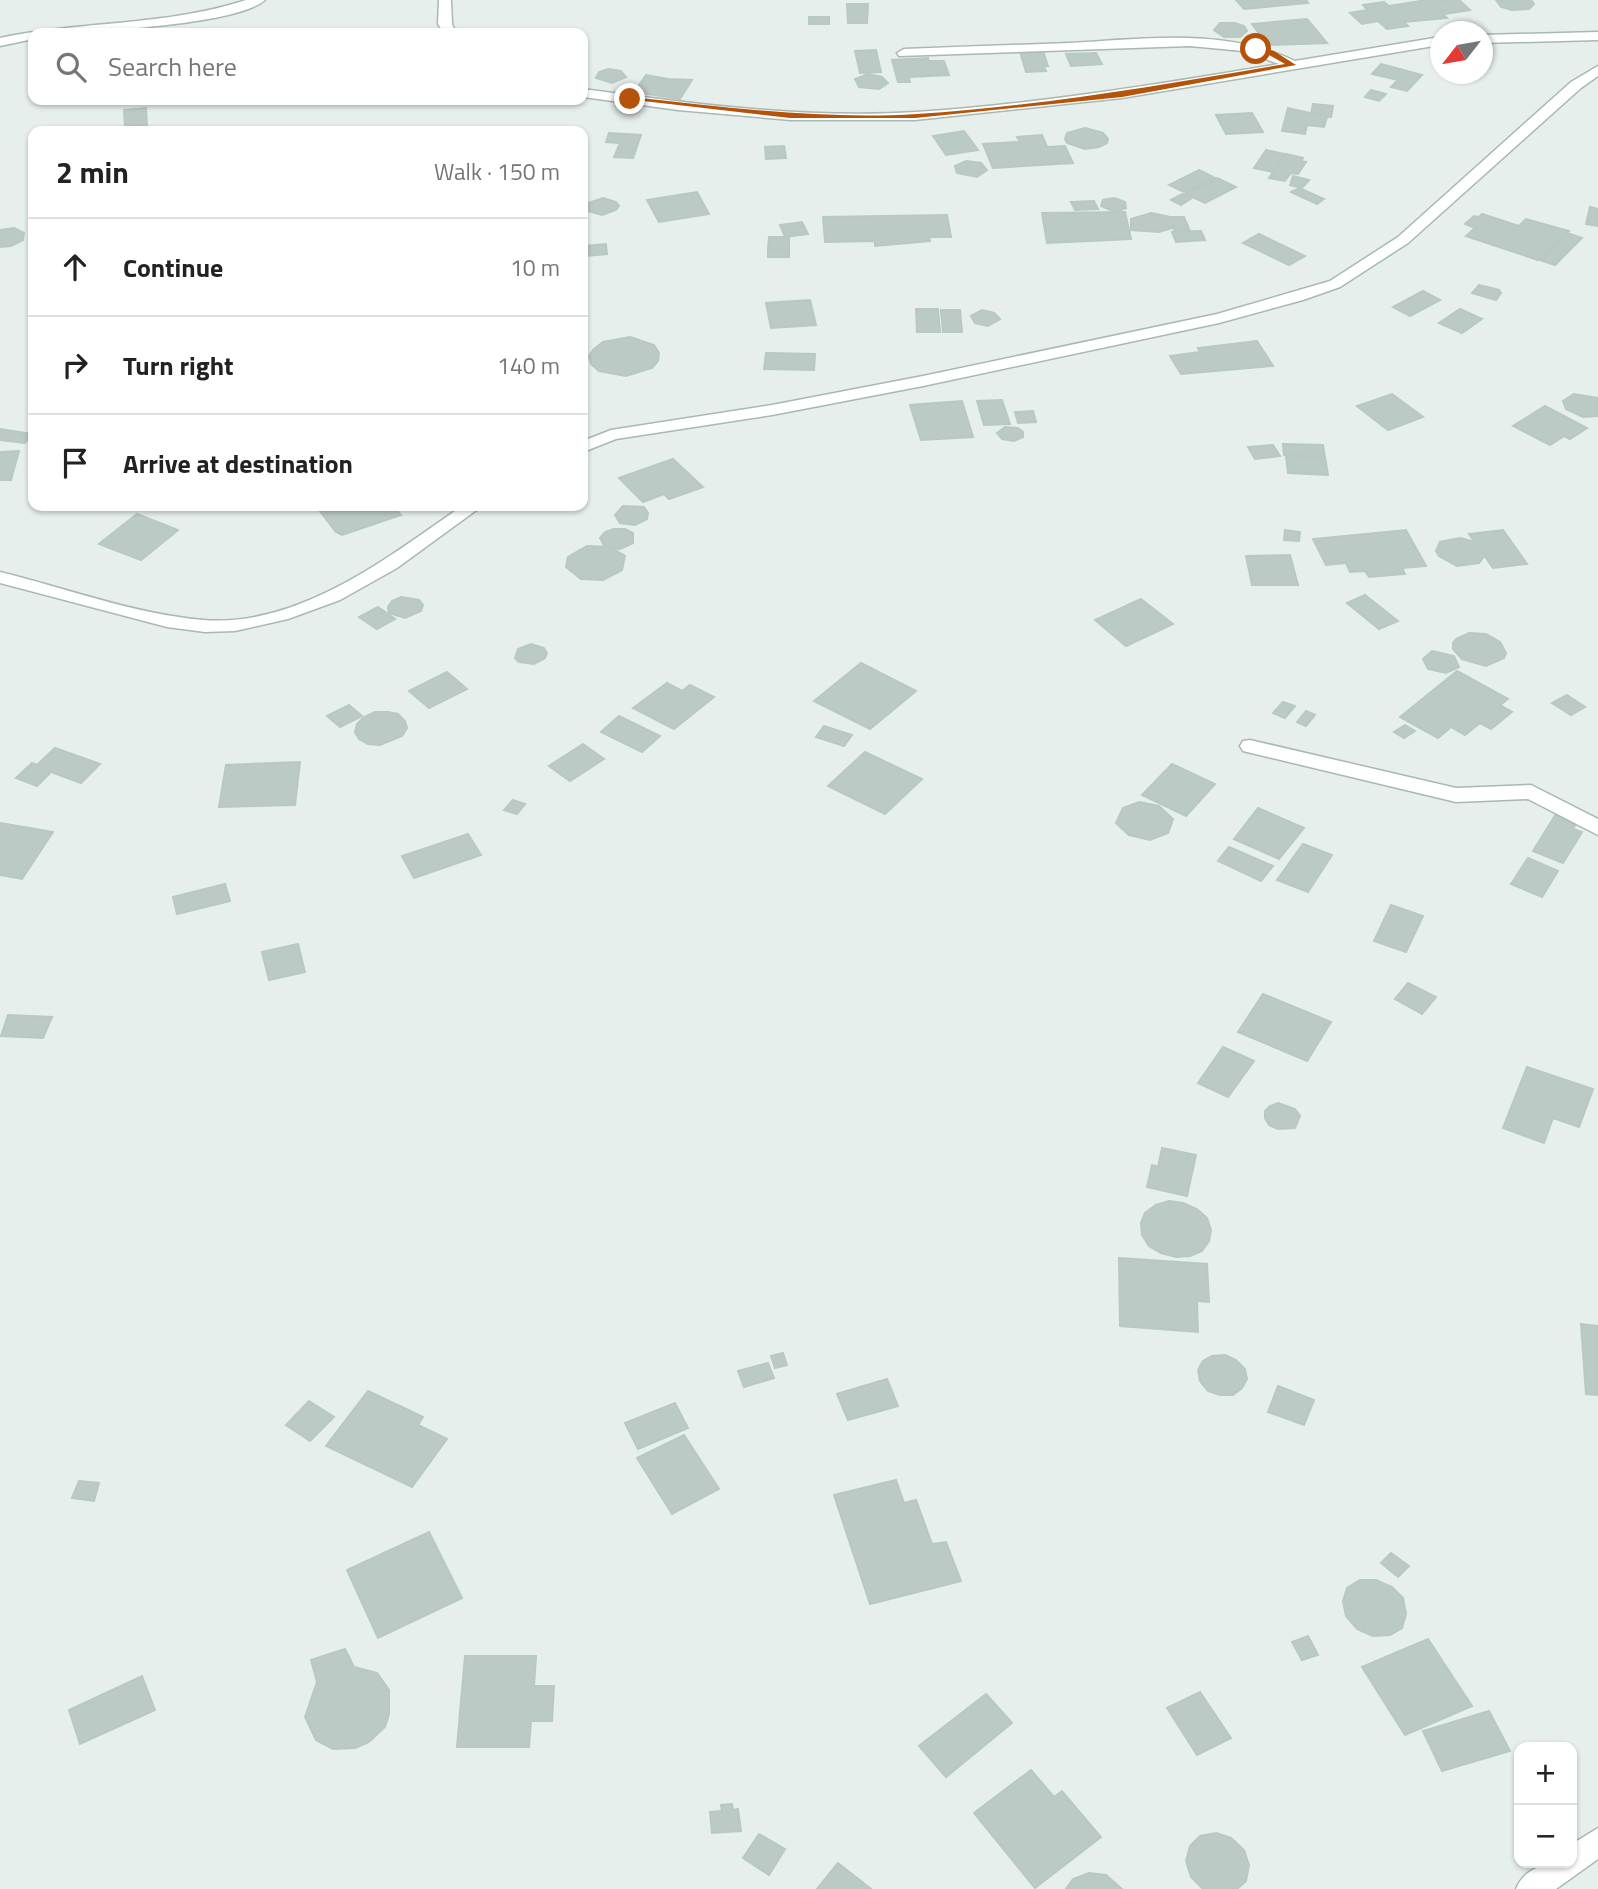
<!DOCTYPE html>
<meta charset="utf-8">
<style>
:root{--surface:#fff;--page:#f2f2f2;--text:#222;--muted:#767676;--line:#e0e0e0}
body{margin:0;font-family:"Titillium Web",sans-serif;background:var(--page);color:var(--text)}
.controls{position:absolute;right:21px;bottom:21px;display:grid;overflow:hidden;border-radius:14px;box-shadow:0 2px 5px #0004}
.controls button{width:63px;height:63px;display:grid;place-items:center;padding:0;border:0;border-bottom:2px solid var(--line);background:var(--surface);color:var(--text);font:35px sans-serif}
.compass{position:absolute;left:1430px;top:21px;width:63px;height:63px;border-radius:50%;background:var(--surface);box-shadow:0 2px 5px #0004;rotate:239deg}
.stop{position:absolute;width:21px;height:21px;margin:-16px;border:5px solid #b45309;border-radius:50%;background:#fff}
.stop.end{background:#b45309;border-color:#fff;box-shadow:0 2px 7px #0008}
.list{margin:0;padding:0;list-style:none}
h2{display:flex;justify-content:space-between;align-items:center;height:91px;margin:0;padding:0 28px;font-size:30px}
h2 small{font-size:23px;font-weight:400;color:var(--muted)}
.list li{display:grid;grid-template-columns:46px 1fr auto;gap:21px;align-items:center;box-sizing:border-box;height:98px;padding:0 28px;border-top:2px solid var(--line)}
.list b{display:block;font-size:26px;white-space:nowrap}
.list em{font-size:23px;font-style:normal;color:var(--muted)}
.icon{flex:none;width:38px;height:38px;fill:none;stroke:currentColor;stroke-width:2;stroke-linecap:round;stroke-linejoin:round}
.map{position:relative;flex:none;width:1598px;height:1889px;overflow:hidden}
.search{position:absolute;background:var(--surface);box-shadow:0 2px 5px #0004;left:28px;top:28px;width:560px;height:77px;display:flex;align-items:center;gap:18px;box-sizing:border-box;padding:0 24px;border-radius:14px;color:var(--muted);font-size:26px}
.panel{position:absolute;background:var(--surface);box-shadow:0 2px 5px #0004;left:28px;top:126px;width:560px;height:385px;border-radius:14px}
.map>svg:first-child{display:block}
.building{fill:#bbcac4;stroke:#b8c9c2;stroke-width:2}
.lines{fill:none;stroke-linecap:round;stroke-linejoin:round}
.street-casing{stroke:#a8b8b2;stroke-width:3}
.street{fill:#fff;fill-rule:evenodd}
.route{fill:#b45309}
</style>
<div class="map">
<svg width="1598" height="1889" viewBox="0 0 1598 1889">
<rect width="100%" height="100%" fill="#e6efeb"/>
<g class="building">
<path d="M1236 0H1306L1308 3 1244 9Z"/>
<path d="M1427 0 1447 18 1404 22 1408 26 1387 29 1378 21 1362 24 1350 13 1367 10 1363 5 1384 2 1389 6Z"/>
<path d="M1459 0 1470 10 1445 14 1431 1Z"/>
<path d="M1496 0H1531L1534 4 1529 9 1512 10 1501 7Z"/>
<path d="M847 4H868L867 23H848Z"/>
<rect x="809" y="17" width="20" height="7"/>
<path d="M1307 19 1327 43 1268 45 1252 24Z"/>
<path d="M1220 23H1235L1244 26 1247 31 1240 37H1224L1214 30Z"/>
<path d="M304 29 303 33H259L260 30Z"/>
<path d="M876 50 881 72 860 73 855 51Z"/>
<path d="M1043 51 1048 66H1044L1046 71 1026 72 1020 52Z"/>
<path d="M1096 53 1102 64 1071 66 1066 54Z"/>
<path d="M928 58 929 61H944L949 75 909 77 910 82H898L892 60Z"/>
<path d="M1381 64 1422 75 1407 91 1391 87 1398 80 1372 74Z"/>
<path d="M608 69 621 71 626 77 612 83 596 78 599 72Z"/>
<path d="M868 74 882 77 888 83 879 89 859 87 855 79Z"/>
<path d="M646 75 668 79 692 80 680 99 634 92Z"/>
<path d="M1371 90 1386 94 1379 101 1365 97Z"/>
<path d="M1313 104 1333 106 1331 117 1311 114Z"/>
<path d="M146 108 147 126 125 128 124 110Z"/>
<path d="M1288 108 1327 117 1324 127 1307 125 1305 134 1282 131Z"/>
<path d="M1252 113 1263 132 1226 134 1216 115Z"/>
<path d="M1085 128 1103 133 1108 139 1107 143 1099 147 1085 149 1067 143 1065 139 1067 133Z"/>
<path d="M964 131 978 150 946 155 933 136Z"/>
<path d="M609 133 641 135 633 158 614 157 620 143 606 142Z"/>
<path d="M1042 135 1047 147 1065 146 1073 163 993 168 983 144 1020 142 1017 137Z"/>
<path d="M784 146 786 158 766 159 765 147Z"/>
<path d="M1266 150 1284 154 1273 172 1254 168Z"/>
<path d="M1286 154 1303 158 1301 161 1306 162 1298 174 1291 173 1285 181 1269 178Z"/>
<path d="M966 161 981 163 987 170 977 177 957 173 955 166Z"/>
<path d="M1199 170 1215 178 1186 193 1169 185Z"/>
<path d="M1293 176 1309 180 1302 188 1290 185Z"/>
<path d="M1217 178 1236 187 1205 203 1186 194Z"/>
<path d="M1299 188 1324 199 1317 204 1291 192Z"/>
<path d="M697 192 709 214 659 222 647 200Z"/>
<path d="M1182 194 1192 198 1181 205 1171 200Z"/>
<path d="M603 198 616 202 619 206 616 210 602 215 588 211 586 207 588 203Z"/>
<path d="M1114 198 1125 202 1126 208 1115 212 1101 206 1103 200Z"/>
<path d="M1094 201 1098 209 1075 210 1071 202Z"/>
<path d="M1590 207 1598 209V226L1586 224Z"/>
<path d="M1125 212 1131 239 1047 243 1042 213Z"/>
<path d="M1151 213 1171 217 1175 227 1159 232 1131 230V219Z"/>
<path d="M1482 214 1519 226 1526 219 1569 231 1538 260 1466 236 1475 228 1465 224 1474 216 1479 217Z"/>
<path d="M947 215 951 237H929L930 241 875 246V241L825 242 823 217Z"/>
<path d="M1169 217H1184L1190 231 1175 232Z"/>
<path d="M802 222 808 234 785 237 780 225Z"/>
<path d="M14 228 24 233 23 240 11 246 0 247V230Z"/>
<path d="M1201 231 1205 240 1176 242 1172 232Z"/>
<path d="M1567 233 1582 238 1555 265 1540 260Z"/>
<path d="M1259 234 1305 256 1289 265 1243 243Z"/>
<path d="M769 237H789V249H768Z"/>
<path d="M606 244 607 254 586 256 584 246Z"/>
<rect x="768" y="250" width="21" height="7"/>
<path d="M1479 285 1499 290 1501 293 1496 300 1472 293Z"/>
<path d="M1423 291 1440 300 1410 316 1393 307Z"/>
<path d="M810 300 816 325 771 328 766 303Z"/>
<path d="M916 309H938L940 332H917Z"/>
<path d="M1460 309 1482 319 1462 333 1439 323Z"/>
<path d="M941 310H960L962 332H943Z"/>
<path d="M982 310 994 313 1000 319 988 326 975 323 971 316Z"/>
<path d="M630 337 654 345 659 353 658 361 652 368 626 376 599 371 591 364 589 356 594 349 603 342Z"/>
<path d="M1257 341 1273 366 1181 374 1170 356 1200 352 1198 348Z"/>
<path d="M766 353 815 354 814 370 764 369Z"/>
<path d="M1392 394 1423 417 1388 430 1357 406Z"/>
<path d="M1574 394 1598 398V416L1583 417 1566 409 1563 401Z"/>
<path d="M1002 400 1010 424 984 425 977 401Z"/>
<path d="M962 401 973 437 921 440 910 405Z"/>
<path d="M1545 406 1587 428 1570 439 1564 436 1550 445 1513 426Z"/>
<path d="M1033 411 1036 422 1018 423 1015 412Z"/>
<path d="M1005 427 1018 428 1023 432V437L1014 441 1002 439 997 433Z"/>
<path d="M0 430V429L32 434 25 443 0 440Z"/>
<path d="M1283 444 1323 445 1325 457 1284 455Z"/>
<path d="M1273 445 1280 456 1255 459 1248 447Z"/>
<path d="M19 451 11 480H0V452Z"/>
<path d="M1286 456 1325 457 1328 475 1288 473Z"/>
<path d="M673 459 703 487 669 499 664 494 643 502 619 478Z"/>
<path d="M316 506H393L401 515 342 535 336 532Z"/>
<path d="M623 506 644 507 648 513 647 519 635 525 620 523 615 515Z"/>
<path d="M137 514 178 530 141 560 99 544Z"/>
<path d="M614 529H625L633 533V543L620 549 605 547 600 538 605 532Z"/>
<path d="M1285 530 1300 532 1299 541 1284 540Z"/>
<path d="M1406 530 1426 566 1402 568 1405 574 1369 577 1365 571 1350 572 1346 563 1326 565 1313 539Z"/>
<path d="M1503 530 1527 564 1493 568 1469 534Z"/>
<path d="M1460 538 1475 542 1484 550 1485 555 1479 563 1457 566 1439 556 1436 551 1440 542Z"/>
<path d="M587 546 610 547 625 556 622 570 603 580 581 579 566 567 568 557Z"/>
<path d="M1290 555 1298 585H1252L1246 556Z"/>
<path d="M1365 595 1398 621 1379 629 1347 603Z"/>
<path d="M401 597 419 600 423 605 421 611 405 618 389 613 388 607 392 601Z"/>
<path d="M1141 599 1173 624 1126 646 1095 620Z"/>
<path d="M378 607 395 619 377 629 359 617Z"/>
<path d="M1469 633 1486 634 1500 642 1506 653 1504 658 1486 666 1462 659 1453 649V643L1456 639Z"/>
<path d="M531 644 544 648 547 653 545 658 534 664 519 662 515 658 518 649Z"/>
<path d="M1432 651 1454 656 1459 667 1446 673 1428 669 1423 659Z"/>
<path d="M861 663 916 691 870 729 814 701Z"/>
<path d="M1457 671 1508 699 1500 705 1512 712 1491 729 1480 723 1465 735 1451 727 1438 738 1400 717Z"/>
<path d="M447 672 467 689 429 708 409 691Z"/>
<path d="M667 683 682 691 690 685 714 697 674 729 633 708Z"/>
<path d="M1567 695 1585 707 1571 715 1552 703Z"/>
<path d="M1283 702 1295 706 1285 718 1273 713Z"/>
<path d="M349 705 362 716 340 727 327 716Z"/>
<path d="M1306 711 1315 715 1306 726 1297 722Z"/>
<path d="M375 712H388L398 714 405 721 407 728 402 736 380 745 368 744 359 739 355 732 357 724 364 717Z"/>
<path d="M619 716 660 736 642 752 601 732Z"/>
<path d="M1405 725 1415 731 1404 738 1394 732Z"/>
<path d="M824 726 852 735 844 746 816 737Z"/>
<path d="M583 744 604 759 570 781 549 766Z"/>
<path d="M55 748 100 764 81 783 51 772 37 786 16 778 32 763 37 765Z"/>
<path d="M865 752 922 779 885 814 828 786Z"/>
<path d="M300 762 295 805 219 807 226 765Z"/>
<path d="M1172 764 1215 784 1186 816 1142 795Z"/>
<path d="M513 800 525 804 517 814 504 810Z"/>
<path d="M1139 802 1159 806 1173 819 1168 833 1150 840 1129 835 1116 823 1123 808Z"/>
<path d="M1258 808 1304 828 1279 859 1234 839Z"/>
<path d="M1556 814 1577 822 1573 829 1582 832 1563 863 1533 851Z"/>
<path d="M0 823 53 832 22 879 0 875Z"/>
<path d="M468 834 481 855 414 878 402 856Z"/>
<path d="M1303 844 1332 855 1308 892 1277 880Z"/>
<path d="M1229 847 1273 866 1261 881 1218 861Z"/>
<path d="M1528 858 1558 871 1542 897 1511 884Z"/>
<path d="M225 884 230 901 177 914 173 897Z"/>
<path d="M1391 905 1423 916 1406 952 1374 941Z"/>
<path d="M298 944 305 972 269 980 262 952Z"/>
<path d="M1408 983 1436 997 1422 1014 1395 999Z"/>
<path d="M1263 994 1331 1022 1307 1061 1238 1032Z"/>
<path d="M8 1015 52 1017 43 1038 1 1036Z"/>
<path d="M1223 1047 1254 1061 1228 1097 1198 1083Z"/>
<path d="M1527 1067 1593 1089 1579 1127 1553 1118 1544 1143 1503 1128Z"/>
<path d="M1278 1103 1295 1109 1300 1116 1295 1128 1278 1129 1269 1125 1265 1118V1111L1270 1106Z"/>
<path d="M1162 1148 1196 1155 1187 1196 1147 1187 1152 1165 1158 1167Z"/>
<path d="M1169 1201 1183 1203 1197 1209 1207 1218 1211 1230 1209 1241 1202 1251 1190 1256 1176 1257 1161 1253 1149 1246 1142 1235 1141 1223 1145 1213 1156 1205Z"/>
<path d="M1119 1258 1207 1264 1209 1302 1197 1301 1198 1332 1120 1326Z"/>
<path d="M1581 1324 1598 1326V1395L1586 1394Z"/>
<path d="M783 1353 787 1365 775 1368 771 1356Z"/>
<path d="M1225 1355 1236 1360 1245 1369 1247 1379 1242 1388 1233 1395H1220L1208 1391 1200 1381 1198 1370 1203 1361 1212 1356Z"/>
<path d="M768 1363 774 1378 744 1387 738 1371Z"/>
<path d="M887 1379 898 1406 848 1420 837 1394Z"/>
<path d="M1278 1386 1314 1400 1304 1425 1268 1412Z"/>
<path d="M368 1391 423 1417 418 1425 447 1439 412 1487 326 1446Z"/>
<path d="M309 1401 334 1417 310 1441 286 1425Z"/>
<path d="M675 1403 688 1428 638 1449 625 1423Z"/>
<path d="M684 1435 719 1489 672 1514 637 1458Z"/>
<path d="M896 1480 904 1503 916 1500 932 1544 946 1542 961 1581 870 1604 834 1495Z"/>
<path d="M79 1481 99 1483 94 1501 72 1498Z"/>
<path d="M429 1532 462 1598 378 1638 347 1570Z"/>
<path d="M1391 1553 1409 1566 1398 1577 1381 1563Z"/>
<path d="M1360 1580H1376L1392 1587 1403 1598 1406 1614 1402 1628 1390 1635 1373 1636 1357 1629 1346 1616 1343 1601 1347 1588Z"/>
<path d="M1308 1636 1318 1655 1302 1660 1292 1642Z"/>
<path d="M1428 1639 1472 1706 1405 1735 1362 1667Z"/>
<path d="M345 1649 354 1667 377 1673 389 1690V1714L385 1727 369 1742 355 1748 333 1749 316 1740 305 1717 317 1682 311 1660Z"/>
<path d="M465 1656H536L534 1686H554L552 1721H531L529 1747H457Z"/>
<path d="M142 1676 155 1710 80 1744 69 1710Z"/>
<path d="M1200 1692 1231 1738 1197 1755 1167 1708Z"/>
<path d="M986 1694 1012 1723 946 1777 919 1746Z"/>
<path d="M1489 1711 1510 1751 1442 1771 1423 1731Z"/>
<path d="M1031 1770 1054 1797 1062 1791 1101 1837 1035 1888 974 1813Z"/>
<path d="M732 1804 733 1810 738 1809 741 1831 712 1833 710 1812 722 1811 721 1805Z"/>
<path d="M1216 1833 1231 1838 1244 1850 1249 1865 1246 1881 1237 1889H1203L1191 1877 1186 1861 1190 1846 1200 1836Z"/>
<path d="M759 1834 785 1849 769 1875 743 1858Z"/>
<path d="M838 1863 871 1889H817Z"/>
<path d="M1089 1873 1106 1875 1122 1889H1066L1073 1879Z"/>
</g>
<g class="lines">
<defs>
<g id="street">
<path d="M246 0H265C236 26 77 33 33 33V39L0 46V38C79 21 167 26 246 0Z"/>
<path d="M439 0H451L452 24 456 33H444L438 24Z"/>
<path d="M1598 32V40L1482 43V35Z"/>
<path d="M1440 37V45L1122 98 915 120H791L678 110 583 97V89C693 104 805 119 916 112 1038 104 1159 84 1279 64L1243 51 1190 46 899 56 897 53 904 49C959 47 1014 45 1069 43 1145 39 1224 27 1295 61Z"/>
<path d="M1598 66V76L1581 88 1408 243 1340 287 1303 300 1219 323 923 386 772 415 616 439 583 452V441L611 430 772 405 923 376 1217 314 1330 281 1398 237 1571 82Z"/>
<path d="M462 506H482L397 568 340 600 288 619 235 631 205 632 167 627 0 583V572C66 588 134 614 203 620 298 628 389 557 462 506Z"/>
<path d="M1250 740 1456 788 1531 785 1598 819V835L1528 799 1456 802 1243 751 1240 746 1243 741Z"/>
<path d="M1598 1828V1859L1556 1889H1516C1526 1865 1549 1863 1572 1863V1844Z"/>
</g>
</defs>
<use href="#street" class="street-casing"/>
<use href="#street" class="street"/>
</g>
<path class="route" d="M1256 47 1274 51 1296 65 1122 97 915 118H790L626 99 630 97C725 107 821 120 917 114 1040 106 1163 85 1285 64L1269 55 1253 51Z"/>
</svg>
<div class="controls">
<button>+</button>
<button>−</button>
</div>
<svg class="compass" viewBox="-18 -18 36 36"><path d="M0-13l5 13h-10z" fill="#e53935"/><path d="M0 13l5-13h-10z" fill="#767676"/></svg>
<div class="stop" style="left:1256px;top:49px"></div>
<div class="stop end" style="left:630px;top:99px"></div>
<div class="search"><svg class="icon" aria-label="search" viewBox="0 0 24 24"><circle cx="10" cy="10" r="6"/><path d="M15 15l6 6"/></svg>Search here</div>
<section class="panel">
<h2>2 min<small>Walk · 150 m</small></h2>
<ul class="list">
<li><svg class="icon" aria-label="ahead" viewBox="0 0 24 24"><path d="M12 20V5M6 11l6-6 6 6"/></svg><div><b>Continue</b></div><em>10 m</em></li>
<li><svg class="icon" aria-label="right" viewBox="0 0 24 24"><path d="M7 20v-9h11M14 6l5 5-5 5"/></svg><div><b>Turn right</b></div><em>140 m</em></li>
<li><svg class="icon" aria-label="arrive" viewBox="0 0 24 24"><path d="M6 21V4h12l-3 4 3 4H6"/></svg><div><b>Arrive at destination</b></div></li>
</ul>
</section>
</div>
